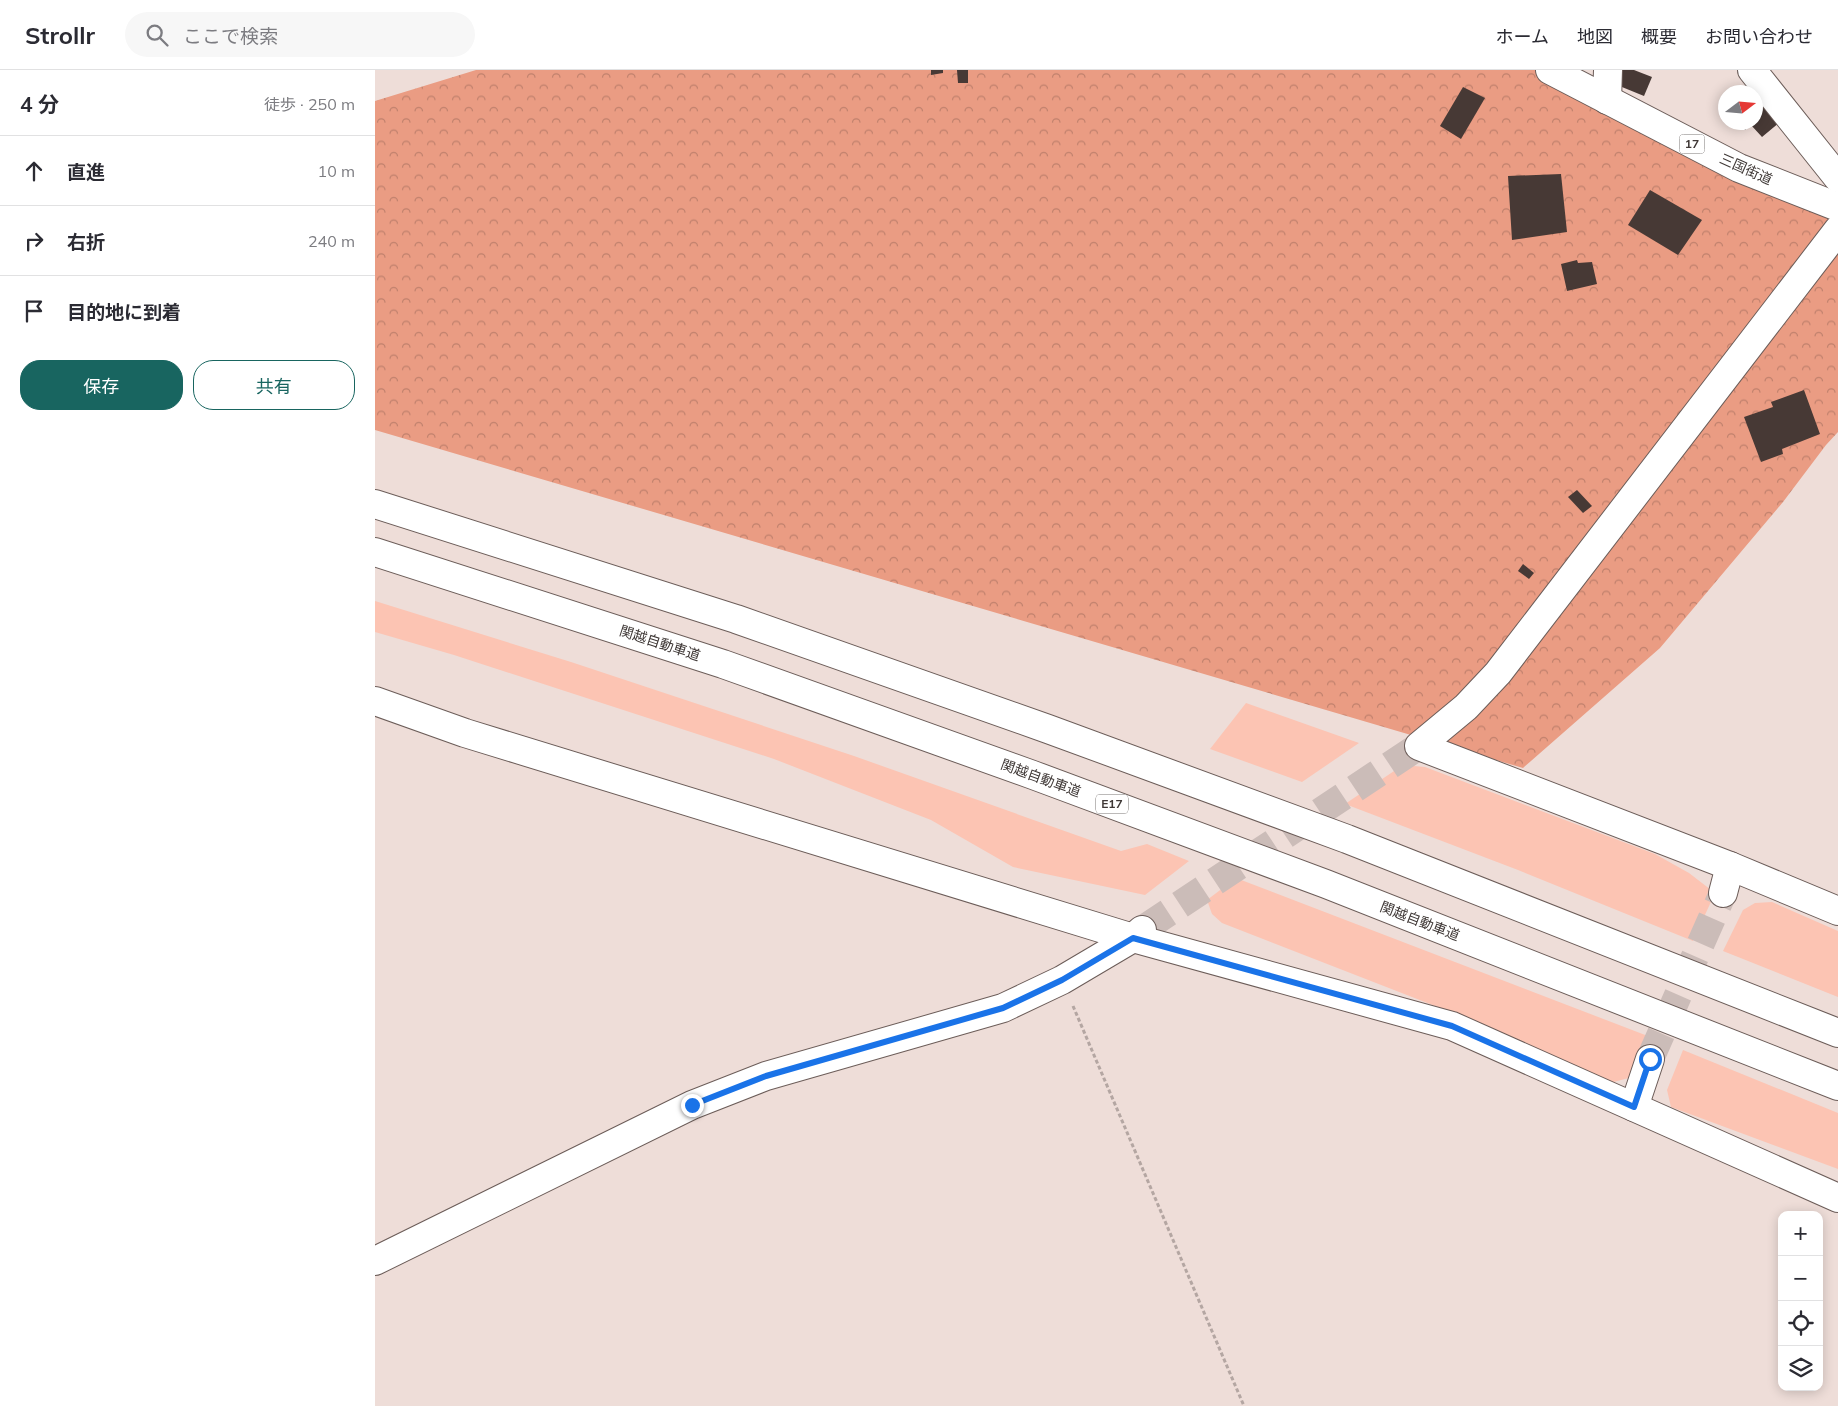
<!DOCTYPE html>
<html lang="ja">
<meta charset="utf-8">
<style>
:root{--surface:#fff;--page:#f7f7f7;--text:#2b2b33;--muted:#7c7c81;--line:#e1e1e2;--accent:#186560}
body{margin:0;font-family:Mulish,"Noto Sans JP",sans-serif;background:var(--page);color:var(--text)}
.controls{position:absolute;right:15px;bottom:15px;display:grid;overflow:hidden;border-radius:10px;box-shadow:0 2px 12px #0003}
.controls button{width:45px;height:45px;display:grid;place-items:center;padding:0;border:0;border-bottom:1px solid var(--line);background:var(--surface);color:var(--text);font:25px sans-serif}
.compass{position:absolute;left:1343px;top:15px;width:45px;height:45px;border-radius:50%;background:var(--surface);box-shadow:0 2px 12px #0003;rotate:74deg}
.stop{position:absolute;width:15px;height:15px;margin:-11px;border:4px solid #1a73e8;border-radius:50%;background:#fff}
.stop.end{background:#1a73e8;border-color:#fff;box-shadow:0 1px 5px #0008}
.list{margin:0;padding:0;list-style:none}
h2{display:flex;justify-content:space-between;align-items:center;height:65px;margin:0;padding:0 20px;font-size:21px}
h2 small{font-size:16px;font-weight:400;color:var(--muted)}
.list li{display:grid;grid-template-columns:32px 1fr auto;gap:15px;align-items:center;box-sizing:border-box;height:70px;padding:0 20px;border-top:1px solid var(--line)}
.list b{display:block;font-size:19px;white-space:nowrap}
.list em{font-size:16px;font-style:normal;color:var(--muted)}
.actions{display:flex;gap:10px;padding:15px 20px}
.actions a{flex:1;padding:11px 0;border:1px solid var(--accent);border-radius:20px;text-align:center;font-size:18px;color:var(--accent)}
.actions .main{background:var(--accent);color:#fff}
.icon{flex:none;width:28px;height:28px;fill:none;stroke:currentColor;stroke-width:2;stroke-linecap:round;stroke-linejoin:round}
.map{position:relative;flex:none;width:1463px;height:1336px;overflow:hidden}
header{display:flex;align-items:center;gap:30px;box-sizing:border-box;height:70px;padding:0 25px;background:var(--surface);border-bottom:1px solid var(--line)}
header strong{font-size:24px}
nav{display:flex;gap:28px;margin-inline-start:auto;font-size:18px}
.search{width:350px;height:45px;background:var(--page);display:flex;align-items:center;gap:12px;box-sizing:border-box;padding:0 18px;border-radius:28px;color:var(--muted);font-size:19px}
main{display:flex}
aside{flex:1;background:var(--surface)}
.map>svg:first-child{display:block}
.green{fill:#fcc4b3}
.forest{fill:url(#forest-crowns)}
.building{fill:#473935}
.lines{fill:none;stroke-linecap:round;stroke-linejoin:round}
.minor-tunnel{stroke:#cbbcb8;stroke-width:28;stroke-dasharray:28 14;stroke-linecap:butt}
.minor-casing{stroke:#6c5d59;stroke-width:30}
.highway-casing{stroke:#6c5d59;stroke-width:30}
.path{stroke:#b4a6a2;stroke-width:3;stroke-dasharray:4 2.5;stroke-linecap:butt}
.minor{stroke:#fff;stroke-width:28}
.highway{stroke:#fff;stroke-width:28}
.route{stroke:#1a73e8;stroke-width:6}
.labels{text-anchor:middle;stroke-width:5;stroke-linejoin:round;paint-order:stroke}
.shield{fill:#fff;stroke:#797472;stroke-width:1}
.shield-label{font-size:12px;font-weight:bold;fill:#3f3836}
.street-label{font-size:14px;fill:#3f3836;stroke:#fff}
</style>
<header>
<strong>Strollr</strong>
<div class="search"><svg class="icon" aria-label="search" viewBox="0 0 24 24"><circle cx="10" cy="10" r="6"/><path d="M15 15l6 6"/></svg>ここで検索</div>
<nav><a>ホーム</a><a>地図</a><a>概要</a><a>お問い合わせ</a></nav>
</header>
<main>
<aside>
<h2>4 分<small>徒歩 · 250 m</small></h2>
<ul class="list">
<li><svg class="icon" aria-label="ahead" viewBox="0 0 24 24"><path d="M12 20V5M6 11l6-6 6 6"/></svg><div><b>直進</b></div><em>10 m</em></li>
<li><svg class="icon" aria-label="right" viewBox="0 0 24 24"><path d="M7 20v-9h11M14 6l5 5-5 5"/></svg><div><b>右折</b></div><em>240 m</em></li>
<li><svg class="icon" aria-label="arrive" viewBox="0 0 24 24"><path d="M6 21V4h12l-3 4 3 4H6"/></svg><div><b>目的地に到着</b></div></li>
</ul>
<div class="actions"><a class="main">保存</a><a>共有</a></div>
</aside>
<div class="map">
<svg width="1463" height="1336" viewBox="0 0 1463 1336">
<defs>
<pattern id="forest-crowns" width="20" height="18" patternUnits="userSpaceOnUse" patternTransform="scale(1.25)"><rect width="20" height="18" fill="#ea9c83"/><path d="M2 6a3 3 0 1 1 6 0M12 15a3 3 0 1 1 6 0" fill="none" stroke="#bf806c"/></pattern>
</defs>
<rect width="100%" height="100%" fill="#eeddd8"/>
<g class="green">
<path d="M0 531 196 592 479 686 746 781 772 774 814 791 770 825 638 797 556 750 399 689 79 585 0 562Z"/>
<path d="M871 633 984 673 927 712 835 679Z"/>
<path d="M1028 695 1050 697 1280 784 1314 803 1340 823 1318 871 1143 800 970 734Z"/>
<path d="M861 808 1278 968 1261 1006 1235 1013 1091 948 847 853 837 844 832 830Z"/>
<path d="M1397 832 1463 861V927L1348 881 1368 840 1380 833Z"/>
<path d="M1308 980 1463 1043V1099L1296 1037 1292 1020Z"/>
</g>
<path class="forest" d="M101 0H1160L1463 145V362L1451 375 1408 432 1285 578 1148 698 0 360V31Z"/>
<g class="building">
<path d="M556 0H568V3L556 5Z"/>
<path d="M582 0H593V13H583Z"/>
<path d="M1248 0H1259L1277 7 1269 26 1242 15Z"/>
<path d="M1379 10 1411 47 1387 67 1376 55 1370 60 1364 52H1380V22H1364Z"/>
<path d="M1088 17 1110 28 1086 69 1065 56Z"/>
<path d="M1186 104 1192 162 1137 170 1133 106Z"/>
<path d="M1275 120 1327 150 1303 185 1253 155Z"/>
<path d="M1202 190 1203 193 1217 192 1222 214 1192 221 1186 194Z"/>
<path d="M1429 320 1445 364 1407 379 1408 384 1386 392 1369 347 1398 337 1396 332Z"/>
<path d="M1202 420 1217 436 1208 443 1193 427Z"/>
<path d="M1148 494 1159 503 1154 509 1143 501Z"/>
</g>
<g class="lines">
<g class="minor-tunnel">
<path d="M770 858 1044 676"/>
<path d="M1275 989 1348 823"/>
</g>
<defs>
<g id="minor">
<path d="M1377 0 1463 108"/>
<path d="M1232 30 1233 0"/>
<path d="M1463 160 1123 603 1091 637 1044 676 1355 796 1463 841"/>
<path d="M0 631 90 663 758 868 1077 956 1463 1128"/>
<path d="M1348 823 1355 796"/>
<path d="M1259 1037 1275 989"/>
<path d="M0 1191 317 1035 391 1006 628 938 687 910 758 868 767 860"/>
</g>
<g id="highway">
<path d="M1175 0 1364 98 1463 137"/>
<path d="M0 434 361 549 673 659 972 769 1463 963"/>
<path d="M0 482 348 594 658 705 951 814 1463 1016"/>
</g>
</defs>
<use href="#minor" class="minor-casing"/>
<use href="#highway" class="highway-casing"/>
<path class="path" d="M698 936 869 1336"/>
<use href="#minor" class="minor"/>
<use href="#highway" class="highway"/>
</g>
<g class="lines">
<path class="route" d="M317 1035 391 1006 628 938 687 910 758 868 1077 956 1259 1037 1275 989"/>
</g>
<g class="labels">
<g class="shield">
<rect x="1304.5" y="64.5" width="25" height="19" rx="4"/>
<rect x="721" y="724.5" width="32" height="19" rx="4"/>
</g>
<g class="shield-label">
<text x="1317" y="78">17</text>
<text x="737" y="738">E17</text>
</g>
<g class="street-label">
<text transform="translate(1371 99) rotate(24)" y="5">三国街道</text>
<text transform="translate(285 573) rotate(18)" y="5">関越自動車道</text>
<text transform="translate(666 708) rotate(20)" y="5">関越自動車道</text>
<text transform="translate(1045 851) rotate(21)" y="5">関越自動車道</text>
</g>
</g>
</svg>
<div class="controls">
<button>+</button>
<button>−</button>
<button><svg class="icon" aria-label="locate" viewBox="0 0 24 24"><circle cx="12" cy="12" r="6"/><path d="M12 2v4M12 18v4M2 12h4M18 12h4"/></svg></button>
<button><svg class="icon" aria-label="layers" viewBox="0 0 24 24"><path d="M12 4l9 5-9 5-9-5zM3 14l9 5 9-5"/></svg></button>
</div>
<svg class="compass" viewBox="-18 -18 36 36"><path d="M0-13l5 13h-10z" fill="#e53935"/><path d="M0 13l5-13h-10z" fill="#7c7c81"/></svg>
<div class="stop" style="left:1275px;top:989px"></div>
<div class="stop end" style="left:317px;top:1035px"></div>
</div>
</main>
